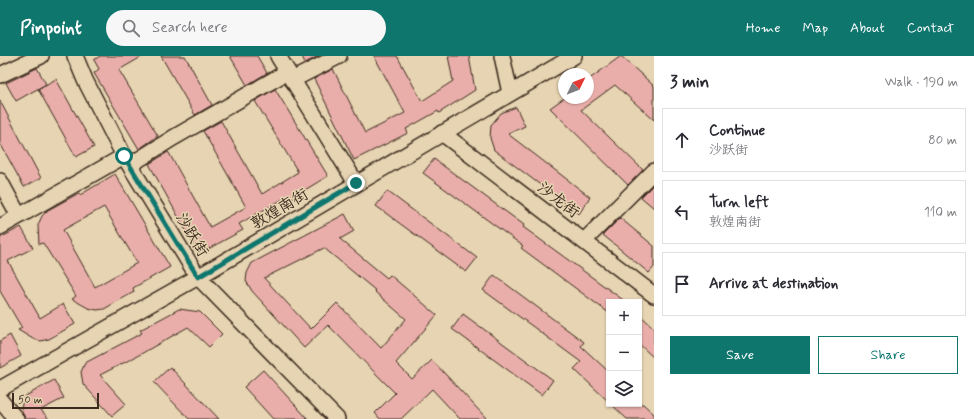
<!DOCTYPE html>
<meta charset="utf-8">
<style>
:root{--surface:#fff;--page:#f7f7f7;--text:#2b2b33;--muted:#7c7c81;--line:#e1e1e2;--accent:#0f766e}
body{margin:0;font-family:Mynerve,"LXGW WenKai TC",sans-serif;background:var(--page);color:var(--text)}
.controls{position:absolute;right:12px;bottom:12px;display:grid;overflow:hidden;border-radius:0px;box-shadow:0 1px 3px #0004}
.controls button{width:36px;height:36px;display:grid;place-items:center;padding:0;border:0;border-bottom:1px solid var(--line);background:var(--surface);color:var(--text);font:20px sans-serif}
.compass{position:absolute;left:558px;top:12px;width:36px;height:36px;border-radius:50%;background:var(--surface);box-shadow:0 1px 3px #0004;rotate:47deg}
.scale{position:absolute;left:12px;bottom:10px;width:87px;box-sizing:border-box;padding-left:4px;border:2px solid #3b2a1e;border-top:0;font-size:11px;line-height:14px;white-space:nowrap;color:#3b2a1e;-webkit-text-stroke:3px #e7d4b2;paint-order:stroke}
.stop{position:absolute;width:12px;height:12px;margin:-9px;border:3px solid #0f766e;border-radius:50%;background:#fff}
.stop.end{background:#0f766e;border-color:#fff;box-shadow:0 1px 4px #0008}
.list{margin:0;padding:0;list-style:none}
h2{display:flex;justify-content:space-between;align-items:center;height:52px;margin:0;padding:0 16px;font-size:17px}
h2 small{font-size:13px;font-weight:400;color:var(--muted)}
.list li{display:grid;grid-template-columns:26px 1fr auto;gap:12px;align-items:center;box-sizing:border-box;height:64px;margin:0 8px 8px;padding:0 8px;border:1px solid var(--line);border-radius:0px}
.list b{display:block;font-size:15px;white-space:nowrap}
.list p{margin:0;font-size:13px;white-space:nowrap;color:var(--muted)}
.list em{font-size:13px;font-style:normal;color:var(--muted)}
.actions{display:flex;gap:8px;padding:12px 16px}
.actions a{flex:1;padding:9px 0;border:1px solid var(--accent);border-radius:0px;text-align:center;font-size:14px;color:var(--accent)}
.actions .main{background:var(--accent);color:#fff}
.icon{flex:none;width:22px;height:22px;fill:none;stroke:currentColor;stroke-width:2;stroke-linecap:round;stroke-linejoin:round}
.map{position:relative;flex:none;width:654px;height:363px;overflow:hidden}
header{display:flex;align-items:center;gap:24px;box-sizing:border-box;height:56px;padding:0 20px;background:var(--accent);color:#fff}
header strong{font-size:19px}
nav{display:flex;gap:22px;margin-inline-start:auto;font-size:14px}
.search{width:280px;height:36px;background:var(--page);display:flex;align-items:center;gap:10px;box-sizing:border-box;padding:0 14px;border-radius:22px;color:var(--muted);font-size:15px}
main{display:flex}
aside{flex:1;background:var(--surface)}
.map>svg:first-child{display:block}
.building{fill:#e9aeaa;stroke:#3b2a1e;fill-rule:evenodd}
.lines{fill:none;stroke-linecap:round;stroke-linejoin:round}
.minor-casing{stroke:#3b2a1e;stroke-width:18}
.minor{stroke:#e7d4b2;stroke-width:15}
.route{stroke:#0f766e;stroke-width:5}
.labels{text-anchor:middle;stroke-width:3;stroke-linejoin:round;paint-order:stroke}
.street-label{font-size:16px;fill:#3b2a1e;stroke:#e7d4b2}
</style>
<header>
<strong>Pinpoint</strong>
<div class="search"><svg class="icon" aria-label="search" viewBox="0 0 24 24"><circle cx="10" cy="10" r="6"/><path d="M15 15l6 6"/></svg>Search here</div>
<nav><a>Home</a><a>Map</a><a>About</a><a>Contact</a></nav>
</header>
<main>
<div class="map">
<svg width="654" height="363" viewBox="0 0 654 363">
<rect width="100%" height="100%" fill="#e7d4b2"/>
<filter id="ink" filterUnits="userSpaceOnUse"><feTurbulence type="fractalNoise" baseFrequency=".025" numOctaves="2"/><feDisplacementMap in="SourceGraphic" scale="8" xChannelSelector="R" yChannelSelector="G"/><feConvolveMatrix kernelMatrix="1 2 1 2 8 2 1 2 1" color-interpolation-filters="sRGB"/></filter>
<g filter="url(#ink)">
<g class="building">
<path d="M100 0H143L119 14 158 80 139 93 94 17 99 13 94 4Z"/>
<path d="M161 0H185L212 49 195 59Z"/>
<path d="M230 0H257L267 17 247 29Z"/>
<path d="M302 0H319L305 7Z"/>
<path d="M374 0H397L422 45 453 25 448 0H469L475 34 439 57 438 55 406 73 408 77 354 104 314 23 333 13 365 77 405 57Z"/>
<path d="M621 0 654 30V64L615 29 581 54 643 114 628 129 550 52 564 42H588V24Z"/>
<path d="M37 12 46 28 16 45 6 27Z"/>
<path d="M56 23 94 91 76 101 38 33Z"/>
<path d="M275 33 328 120 285 146 283 143 239 168 243 174 199 198 149 108 168 96 169 97 210 171 246 151 203 75 221 65 262 138 298 116 255 45Z"/>
<path d="M0 45 41 122 24 131 0 87Z"/>
<path d="M516 51 525 70 508 78 590 141 579 158 494 94 490 82 491 69 501 57Z"/>
<path d="M434 103 524 169 523 171 626 246H609V257L521 192 523 190 423 117Z"/>
<path d="M115 118 170 211 133 232 134 236 104 253 97 254 88 252 72 243 76 240 43 187 39 188 38 169 42 160 48 154 79 137 80 139ZM104 151 137 207 95 231 63 174Z"/>
<path d="M654 128V152L641 141Z"/>
<path d="M387 135 477 202 466 216 376 150Z"/>
<path d="M345 158 354 175 340 183 387 222 390 219 437 259 396 307 412 323 432 304 487 363H460L432 333 401 363H380L375 357 395 337 328 269 304 292 252 235 246 225 247 217 252 207ZM324 192 376 235 375 236 406 263 381 292 337 247 311 273 264 222Z"/>
<path d="M620 162 654 190V211L649 217 603 179Z"/>
<path d="M21 171 33 192 8 205 40 262 63 248 75 268 49 283 41 285 33 283 18 274 22 272 0 235V182Z"/>
<path d="M494 219 584 286 581 290 609 316V346L574 313 581 306 483 234Z"/>
<path d="M179 253 200 256 222 278 209 291 188 271 139 299 100 319 126 348 112 360 83 328 81 316 85 307 142 277 140 274Z"/>
<path d="M463 258 553 324 542 339 452 273Z"/>
<path d="M639 258 654 272V302L639 288Z"/>
<path d="M10 279 21 300 0 312V285Z"/>
<path d="M170 311 219 363H189L154 326Z"/>
<path d="M263 314 308 363H273L244 331Z"/>
<path d="M54 324 64 342 41 354 49 363H25L21 352 24 341Z"/>
<path d="M611 348H643L654 358V363H627Z"/>
</g>
<g class="lines">
<defs>
<g id="minor">
<path d="M75 0 85 24 124 100 198 221 337 363"/>
<path d="M278 0 356 127"/>
<path d="M502 0 510 37"/>
<path d="M0 19 41 0"/>
<path d="M292 24 339 0"/>
<path d="M442 77 654 239"/>
<path d="M130 109 173 82 287 16"/>
<path d="M0 125 19 160"/>
<path d="M0 171 124 100"/>
<path d="M584 185 654 115"/>
<path d="M0 333 198 221 574 0"/>
<path d="M0 344 16 363"/>
</g>
</defs>
<use href="#minor" class="minor-casing"/>
<use href="#minor" class="minor"/>
</g>
</g>
<g class="lines" filter="url(#ink)">
<path class="route" d="M124 100 198 221 356 127"/>
</g>
<g class="labels">
<g class="street-label">
<text transform="translate(559 143) rotate(37)" y="6">沙龙街</text>
<text transform="translate(279 152) rotate(-31)" y="6">敦煌南街</text>
<text transform="translate(193 178) rotate(59)" y="6">沙跃街</text>
</g>
</g>
</svg>
<div class="controls">
<button>+</button>
<button>−</button>
<button><svg class="icon" aria-label="layers" viewBox="0 0 24 24"><path d="M12 4l9 5-9 5-9-5zM3 14l9 5 9-5"/></svg></button>
</div>
<svg class="compass" viewBox="-18 -18 36 36"><path d="M0-13l5 13h-10z" fill="#e53935"/><path d="M0 13l5-13h-10z" fill="#7c7c81"/></svg>
<div class="scale">50 m</div>
<div class="stop" style="left:124px;top:100px"></div>
<div class="stop end" style="left:356px;top:127px"></div>
</div>
<aside>
<h2>3 min<small>Walk · 190 m</small></h2>
<ul class="list">
<li><svg class="icon" aria-label="ahead" viewBox="0 0 24 24"><path d="M12 20V5M6 11l6-6 6 6"/></svg><div><b>Continue</b><p>沙跃街</p></div><em>80 m</em></li>
<li><svg class="icon" aria-label="left" viewBox="0 0 24 24"><path d="M17 20v-9H6M10 6l-5 5 5 5"/></svg><div><b>Turn left</b><p>敦煌南街</p></div><em>110 m</em></li>
<li><svg class="icon" aria-label="arrive" viewBox="0 0 24 24"><path d="M6 21V4h12l-3 4 3 4H6"/></svg><div><b>Arrive at destination</b></div></li>
</ul>
<div class="actions"><a class="main">Save</a><a>Share</a></div>
</aside>
</main>
